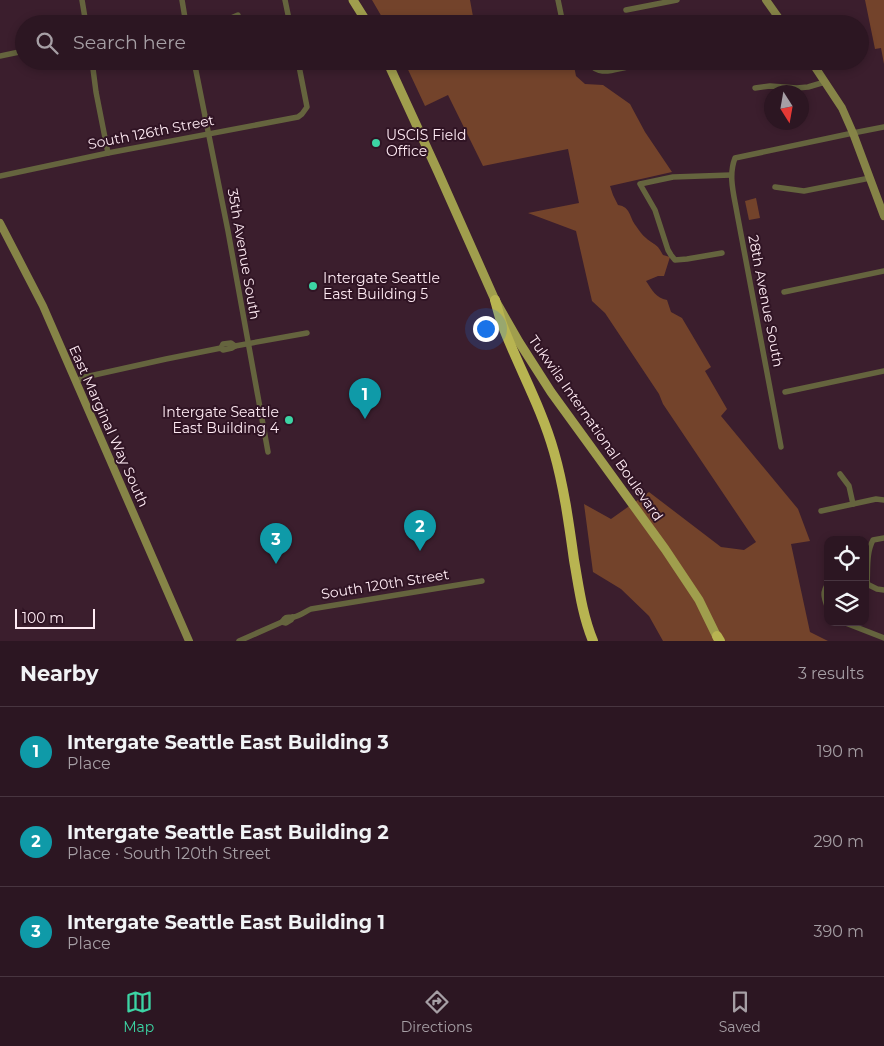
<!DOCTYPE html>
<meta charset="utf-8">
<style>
:root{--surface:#2c1622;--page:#341f2a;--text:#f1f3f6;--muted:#a69fa5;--line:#483540;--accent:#3cd4a4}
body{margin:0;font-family:Montserrat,sans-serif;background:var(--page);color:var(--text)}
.controls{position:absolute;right:15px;bottom:15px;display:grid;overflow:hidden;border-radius:10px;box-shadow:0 2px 8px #0003}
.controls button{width:45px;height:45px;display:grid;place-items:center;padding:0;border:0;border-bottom:1px solid var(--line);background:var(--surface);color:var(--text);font:25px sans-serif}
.compass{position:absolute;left:764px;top:85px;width:45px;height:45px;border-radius:50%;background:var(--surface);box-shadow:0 2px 8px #0003;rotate:169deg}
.scale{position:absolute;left:15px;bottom:12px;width:80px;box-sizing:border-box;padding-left:5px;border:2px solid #ffebf4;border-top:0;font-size:14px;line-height:18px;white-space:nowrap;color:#ffebf4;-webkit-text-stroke:4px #301424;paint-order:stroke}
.you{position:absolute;left:485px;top:328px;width:18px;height:18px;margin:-12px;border:4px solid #fff;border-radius:50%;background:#1a73e8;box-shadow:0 0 0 8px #1a73e833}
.badge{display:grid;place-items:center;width:32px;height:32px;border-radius:50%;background:var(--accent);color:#fff;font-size:16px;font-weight:700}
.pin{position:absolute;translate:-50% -41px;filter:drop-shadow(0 1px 2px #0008)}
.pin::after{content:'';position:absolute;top:26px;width:18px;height:15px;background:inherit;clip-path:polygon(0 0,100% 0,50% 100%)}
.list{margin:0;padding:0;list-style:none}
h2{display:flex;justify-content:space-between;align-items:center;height:65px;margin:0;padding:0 20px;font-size:21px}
h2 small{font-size:16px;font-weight:400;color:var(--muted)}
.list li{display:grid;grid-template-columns:32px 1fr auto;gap:15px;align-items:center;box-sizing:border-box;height:90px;padding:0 20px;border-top:1px solid var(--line)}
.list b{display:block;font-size:19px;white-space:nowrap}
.list p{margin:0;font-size:16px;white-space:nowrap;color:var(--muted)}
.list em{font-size:16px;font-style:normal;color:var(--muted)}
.icon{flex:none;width:28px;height:28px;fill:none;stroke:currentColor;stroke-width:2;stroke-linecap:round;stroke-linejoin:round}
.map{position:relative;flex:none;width:884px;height:641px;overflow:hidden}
.search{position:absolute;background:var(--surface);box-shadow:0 2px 8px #0003;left:15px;right:15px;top:15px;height:55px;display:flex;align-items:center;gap:12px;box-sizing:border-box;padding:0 18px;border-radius:28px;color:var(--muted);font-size:19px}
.sheet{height:335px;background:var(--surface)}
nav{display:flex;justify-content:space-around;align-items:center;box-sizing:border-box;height:70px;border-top:1px solid var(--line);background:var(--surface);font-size:14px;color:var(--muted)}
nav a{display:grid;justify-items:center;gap:2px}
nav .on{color:var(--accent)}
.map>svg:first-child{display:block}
.green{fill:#73432b}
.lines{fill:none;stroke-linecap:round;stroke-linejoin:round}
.street{stroke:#65643e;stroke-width:5.5}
.secondary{stroke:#868447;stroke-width:8}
.primary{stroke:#a09e4d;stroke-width:9}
.highway{stroke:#b8b451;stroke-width:10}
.poi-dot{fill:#3cd4a4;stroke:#301424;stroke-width:2}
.labels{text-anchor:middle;stroke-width:4;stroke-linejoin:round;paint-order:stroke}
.street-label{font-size:14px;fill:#ffebf4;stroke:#301424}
.poi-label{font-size:14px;fill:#ffebf4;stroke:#301424;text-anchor:start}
</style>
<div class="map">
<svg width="884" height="641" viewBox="0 0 884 641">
<rect width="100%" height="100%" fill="#3b1e2d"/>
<g class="green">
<path d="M372 0H470L474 22 489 19 490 24H386Z"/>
<path d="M865 0H884V64L881 48 875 49Z"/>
<path d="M404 61H573L576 76 585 84 603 85 630 104 645 132 672 172 610 186 613 195 618 205C631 207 629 217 636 226 639 230 642 235 646 238 655 246 657 243 663 255L670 257 664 276H658L646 281C652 290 656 298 667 300L671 312 682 318 711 367 705 371 727 409 721 416 798 509 810 541 791 544 810 632 828 641H663L649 616 621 589 593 572 584 504 611 519 649 492 721 547 744 550 756 542 663 404 659 394 605 313 592 301 576 231 528 213 579 203 568 149 483 166 448 95 425 106Z"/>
<path d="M756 198 760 218 749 220 745 201Z"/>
</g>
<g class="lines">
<g class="street">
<path d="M82 0 86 24"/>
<path d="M182 0 186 24"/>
<path d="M285 0 290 24"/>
<path d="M558 0 563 24"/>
<path d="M626 10 677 0"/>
<path d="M217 24 238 15"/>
<path d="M0 56 24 51"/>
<path d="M92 61 96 92 108 153"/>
<path d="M194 61 228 231 268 452"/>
<path d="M586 61C600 76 609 71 627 67"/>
<path d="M815 68 835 61 850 64"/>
<path d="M755 88 770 86 797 88 808 87 825 82"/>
<path d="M0 176 108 153 298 117 302 114 307 107 298 61"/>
<path d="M775 187 804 191 870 178"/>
<path d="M722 253 687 259 675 260 671 255 668 250 655 210 640 184 673 177 731 175"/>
<path d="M784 292 884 271"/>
<path d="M221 348 223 344 231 343 235 346"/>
<path d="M76 381 85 377 166 359 221 348 223 350 232 348 235 346 307 333"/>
<path d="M785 392 884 371"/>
<path d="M781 447 737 213C734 195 728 176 735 158L853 133 884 127"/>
<path d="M840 474 849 486 853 504"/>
<path d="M821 511 876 499 884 500"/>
<path d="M865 583 877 589 884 590"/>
<path d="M828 584C821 593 825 600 828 609"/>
<path d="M867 584C868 570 866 553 873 540L884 538"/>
<path d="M282 622 286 623 291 620 293 617"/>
<path d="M843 622 884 638"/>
<path d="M239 641 282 622C287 615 287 618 294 617 300 616 306 611 311 609L482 581"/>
</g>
<g class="secondary">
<path d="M766 0 783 24"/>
<path d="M811 61 842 108 853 133 884 216"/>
<path d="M0 223 43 306 189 641"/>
</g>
<g class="primary">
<path d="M353 0 368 24"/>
<path d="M387 61 438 172 495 300 519 342 551 392 665 549 699 600 719 641"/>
</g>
<g class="highway">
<path d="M495 300C498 310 500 320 504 329 520 370 542 409 554 452 564 487 569 524 574 560 579 588 582 614 593 641"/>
<path d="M717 636 720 641"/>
</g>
</g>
<g class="poi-dot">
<circle cx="376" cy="143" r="5"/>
<circle cx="313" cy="286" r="5"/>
<circle cx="289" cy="420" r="5"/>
</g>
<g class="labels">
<g class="street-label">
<text transform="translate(151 132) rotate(-11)" y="5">South 126th Street</text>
<text transform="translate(244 254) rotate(80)" y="5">35th Avenue South</text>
<text transform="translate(766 301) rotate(79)" y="5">28th Avenue South</text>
<text transform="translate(109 426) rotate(66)" y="5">East Marginal Way South</text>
<text transform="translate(596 428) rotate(55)" y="5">Tukwila International Boulevard</text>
<text transform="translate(385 584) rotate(-9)" y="5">South 120th Street</text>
</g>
<g class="poi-label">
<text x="386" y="140">USCIS Field<tspan x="386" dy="16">Office</tspan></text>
<text x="323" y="283">Intergate Seattle<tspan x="323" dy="16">East Building 5</tspan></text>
<text x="279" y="417" text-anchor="end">Intergate Seattle<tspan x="279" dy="16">East Building 4</tspan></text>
</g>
</g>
</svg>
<div class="controls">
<button><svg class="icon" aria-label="locate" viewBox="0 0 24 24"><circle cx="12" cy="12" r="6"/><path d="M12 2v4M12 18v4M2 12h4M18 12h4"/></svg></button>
<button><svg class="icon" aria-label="layers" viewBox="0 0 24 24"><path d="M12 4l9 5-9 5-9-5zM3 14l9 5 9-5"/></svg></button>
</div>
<svg class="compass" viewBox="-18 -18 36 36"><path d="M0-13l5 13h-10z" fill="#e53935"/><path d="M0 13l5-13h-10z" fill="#a69fa5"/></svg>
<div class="scale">100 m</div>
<div class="you"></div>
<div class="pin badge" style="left:365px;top:419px;background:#0f9aa8">1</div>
<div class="pin badge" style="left:420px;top:551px;background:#0f9aa8">2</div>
<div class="pin badge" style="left:276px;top:564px;background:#0f9aa8">3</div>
<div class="search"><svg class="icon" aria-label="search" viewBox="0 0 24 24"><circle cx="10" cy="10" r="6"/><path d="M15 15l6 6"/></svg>Search here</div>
</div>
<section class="sheet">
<h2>Nearby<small>3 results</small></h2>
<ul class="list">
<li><span class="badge" style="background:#0f9aa8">1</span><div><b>Intergate Seattle East Building 3</b><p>Place</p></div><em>190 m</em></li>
<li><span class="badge" style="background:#0f9aa8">2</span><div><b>Intergate Seattle East Building 2</b><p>Place · South 120th Street</p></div><em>290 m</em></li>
<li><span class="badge" style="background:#0f9aa8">3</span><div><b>Intergate Seattle East Building 1</b><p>Place</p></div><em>390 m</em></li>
</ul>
</section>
<nav>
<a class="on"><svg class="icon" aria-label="map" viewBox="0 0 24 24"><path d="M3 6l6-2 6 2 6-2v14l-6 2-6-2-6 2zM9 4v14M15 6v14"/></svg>Map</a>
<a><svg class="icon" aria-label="directions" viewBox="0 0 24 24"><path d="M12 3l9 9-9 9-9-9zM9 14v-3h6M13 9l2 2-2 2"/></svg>Directions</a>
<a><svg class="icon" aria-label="saved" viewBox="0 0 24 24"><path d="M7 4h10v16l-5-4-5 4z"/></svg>Saved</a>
</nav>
